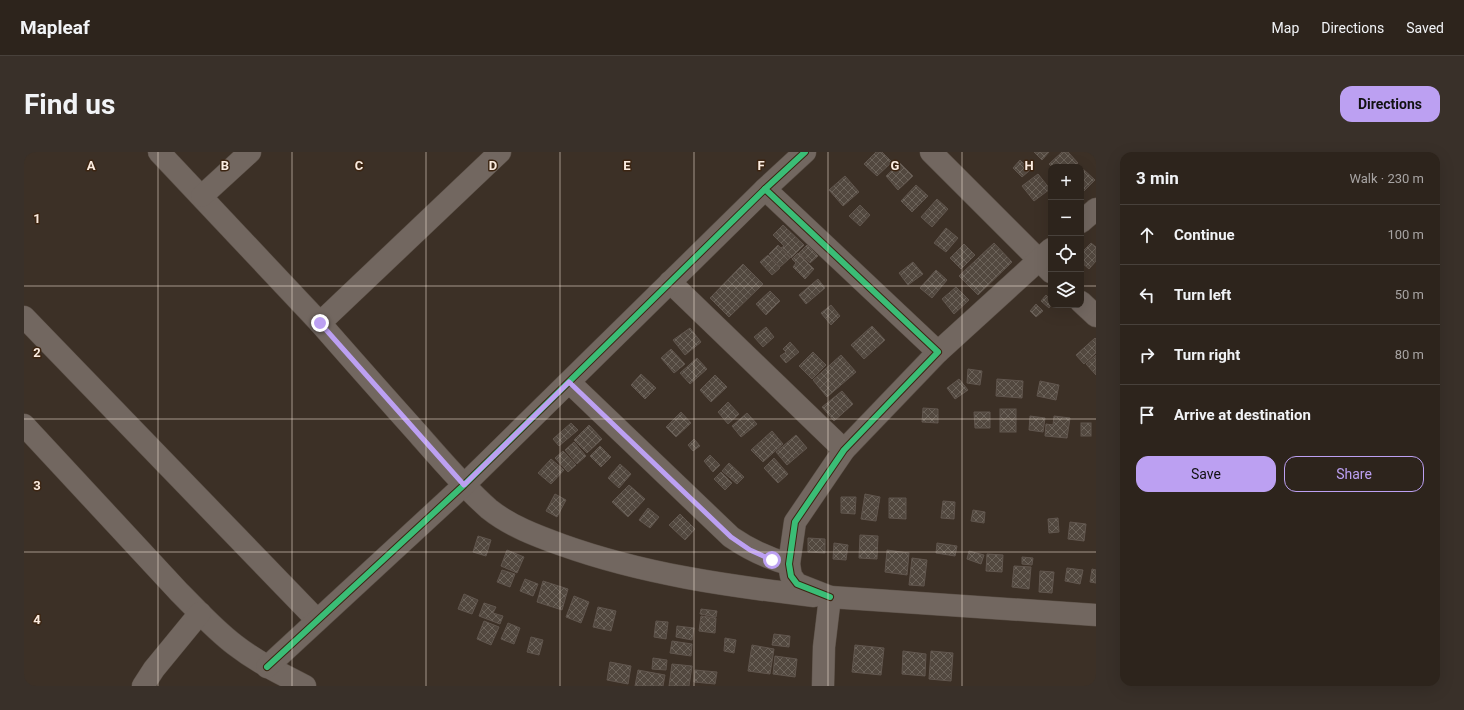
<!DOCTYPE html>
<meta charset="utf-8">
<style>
:root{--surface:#2d241c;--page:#393029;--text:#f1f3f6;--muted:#a7a4a3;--line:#48413b;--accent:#bca0f2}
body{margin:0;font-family:Roboto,sans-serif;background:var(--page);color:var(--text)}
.controls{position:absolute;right:12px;top:12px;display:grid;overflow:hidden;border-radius:8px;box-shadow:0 4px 16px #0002}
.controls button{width:36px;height:36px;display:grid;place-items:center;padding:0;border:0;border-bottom:1px solid var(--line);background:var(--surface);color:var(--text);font:20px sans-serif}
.stop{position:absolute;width:12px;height:12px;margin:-9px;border:3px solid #bca0f2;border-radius:50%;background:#fff}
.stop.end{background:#bca0f2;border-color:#fff;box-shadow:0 1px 4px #0008}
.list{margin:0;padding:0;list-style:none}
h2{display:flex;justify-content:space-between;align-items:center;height:52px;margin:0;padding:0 16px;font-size:17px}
h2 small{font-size:13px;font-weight:400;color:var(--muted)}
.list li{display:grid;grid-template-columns:26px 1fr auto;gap:12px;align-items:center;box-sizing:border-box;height:60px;padding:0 16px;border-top:1px solid var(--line)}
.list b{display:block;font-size:15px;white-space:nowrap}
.list em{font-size:13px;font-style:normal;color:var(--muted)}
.actions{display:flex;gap:8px;padding:12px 16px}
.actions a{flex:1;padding:9px 0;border:1px solid var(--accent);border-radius:12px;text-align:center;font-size:14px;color:var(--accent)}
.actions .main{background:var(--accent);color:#111}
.icon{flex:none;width:22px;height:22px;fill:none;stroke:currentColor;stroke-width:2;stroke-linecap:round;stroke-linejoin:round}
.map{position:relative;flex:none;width:1072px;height:534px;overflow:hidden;border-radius:12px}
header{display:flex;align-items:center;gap:24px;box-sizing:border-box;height:56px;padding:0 20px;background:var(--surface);border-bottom:1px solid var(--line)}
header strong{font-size:19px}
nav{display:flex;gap:22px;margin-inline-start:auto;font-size:14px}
.intro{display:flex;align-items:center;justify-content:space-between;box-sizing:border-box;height:96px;padding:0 24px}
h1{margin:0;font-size:28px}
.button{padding:10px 18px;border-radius:12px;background:var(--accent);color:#111;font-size:14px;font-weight:700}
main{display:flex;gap:24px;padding:0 24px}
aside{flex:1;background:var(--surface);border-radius:12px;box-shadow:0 4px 16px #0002}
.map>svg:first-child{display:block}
.building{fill:url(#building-cross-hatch);stroke:#61564e}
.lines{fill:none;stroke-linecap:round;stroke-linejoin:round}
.minor-casing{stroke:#5a4f46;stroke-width:23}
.minor{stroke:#726760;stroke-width:22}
.cycleway-casing{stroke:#3c2512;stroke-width:8}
.cycleway{stroke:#3abd76;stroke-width:6}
.route{stroke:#bca0f2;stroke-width:5}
.grid{fill:none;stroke:#fbece0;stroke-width:1;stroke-opacity:0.55}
.grid-label{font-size:13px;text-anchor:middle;font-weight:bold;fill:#fbece0;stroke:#3c2512;stroke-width:3;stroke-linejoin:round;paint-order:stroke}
</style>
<header>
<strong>Mapleaf</strong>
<nav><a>Map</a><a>Directions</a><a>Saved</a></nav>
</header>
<div class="intro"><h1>Find us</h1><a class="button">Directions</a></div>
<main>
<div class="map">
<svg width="1072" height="534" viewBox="0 0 1072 534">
<defs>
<pattern id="building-cross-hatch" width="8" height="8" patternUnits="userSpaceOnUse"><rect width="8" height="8" fill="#52483f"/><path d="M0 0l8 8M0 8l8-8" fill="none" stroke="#6c635a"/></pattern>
</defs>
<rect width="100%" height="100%" fill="#3c3026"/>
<g class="building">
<path d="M852 0H858L868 10 853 24 840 12Z"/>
<path d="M1010 0H1025L1018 8Z"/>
<path d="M1038 0H1044L1054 11 1049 15H1028L1025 12Z"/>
<path d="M996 8 1006 18 998 25 989 16Z"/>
<path d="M876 11 889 24 874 38 862 24Z"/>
<path d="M1059 17 1071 28 1059 40 1057 39V19Z"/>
<path d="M1014 22 1026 37 1010 49 998 34Z"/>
<path d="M821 24 835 40 819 54 805 38Z"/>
<path d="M892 33 904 44 888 60 877 49Z"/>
<path d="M913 47 924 57 908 75 897 65Z"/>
<path d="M836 53 846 63 836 74 825 64Z"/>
<path d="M759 73 780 93 767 106 757 96 760 94 749 83Z"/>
<path d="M922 76 934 86 922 100 910 91Z"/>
<path d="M970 91 988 110 954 143 935 124Z"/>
<path d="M1067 91 1072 95V109L1065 117 1057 110V101Z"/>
<path d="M940 92 951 103 937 117 926 106Z"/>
<path d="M754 93 766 106 756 115 745 102Z"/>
<path d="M783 93 794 104 786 111 775 101Z"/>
<path d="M774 101 790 117 781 127 769 115 772 111 768 107Z"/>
<path d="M744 103 756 116 748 123 736 110Z"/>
<path d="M889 110 899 122 884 133 875 121Z"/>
<path d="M719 112 739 132 705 165 686 146Z"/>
<path d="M912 118 923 128 908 146 896 136Z"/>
<path d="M794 127 801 136 782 152 775 143Z"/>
<path d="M932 135 945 148 930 162 918 147Z"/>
<path d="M746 139 756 149 742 163 732 152Z"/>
<path d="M1022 143 1027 148V153L1025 156 1017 149Z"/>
<path d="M1012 152 1019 159 1012 165 1006 159Z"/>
<path d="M807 153 816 164 807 173 797 161Z"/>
<path d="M848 174 861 188 840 207 827 193Z"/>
<path d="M742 175 750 185 739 195 730 185Z"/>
<path d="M666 176 677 190 661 203 649 188Z"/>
<path d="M1071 186 1072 187V201L1060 212 1052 203Z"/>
<path d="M766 190 775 200 762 211 756 204 762 200 759 197Z"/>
<path d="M647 197 661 212 650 221 637 206Z"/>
<path d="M789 200 802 213 788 227 775 214Z"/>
<path d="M817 203 832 220 803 245 789 228Z"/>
<path d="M1072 203V223L1062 212Z"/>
<path d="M673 206 683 217 666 232 656 221Z"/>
<path d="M944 217 958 219 956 233 943 231Z"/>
<path d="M617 222 632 236 621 247 607 233Z"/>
<path d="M691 223 703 235 687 250 676 238Z"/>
<path d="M935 227 944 238 931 247 923 236Z"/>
<path d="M973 227 999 229 998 246 972 244Z"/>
<path d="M1016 229 1035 233 1032 248 1013 244Z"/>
<path d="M818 239 829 252 810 269 798 255Z"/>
<path d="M704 250 715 262 704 272 694 260Z"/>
<path d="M899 256 914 257V271L898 270Z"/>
<rect x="976" y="257" width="16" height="23"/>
<path d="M657 260 667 271 652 285 642 275Z"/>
<path d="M950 260H966V276H951Z"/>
<path d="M723 261 733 272 717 285 708 274Z"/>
<path d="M1006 264 1021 266 1019 280 1005 278Z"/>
<path d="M1030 264 1046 266 1043 286 1021 284 1022 272 1029 273Z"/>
<path d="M547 271 554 278 535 294 529 287Z"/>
<rect x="1057" y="271" width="10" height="13"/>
<path d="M565 273 578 287 563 301 550 288Z"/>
<path d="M748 279 759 292 739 310 727 298Z"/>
<path d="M772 283 783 296 763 313 752 300Z"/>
<path d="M670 287 676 294 669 299 664 293Z"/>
<path d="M550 290 562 304 553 312 541 298Z"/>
<path d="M576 294 587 305 577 315 566 304Z"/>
<path d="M539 299 552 313 544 320 531 306Z"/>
<path d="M686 303 696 313 689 320 680 309Z"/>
<path d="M750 306 764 322 754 331 740 316Z"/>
<path d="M527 307 540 318 527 332 514 321Z"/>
<path d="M705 311 720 325 713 332 698 319Z"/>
<path d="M596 312 607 322 595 336 584 326Z"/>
<path d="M697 320 708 331 701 338 690 327Z"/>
<path d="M605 333 621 347 604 365 588 350Z"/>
<path d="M531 342 542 348 533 365 522 359Z"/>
<path d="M841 342 856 345 852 369 837 367Z"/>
<path d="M817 345H832L831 362 817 361Z"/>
<path d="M865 346H882V367L865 366Z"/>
<path d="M919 349 931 350 930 367 917 366Z"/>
<path d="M624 356 635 365 626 376 615 368Z"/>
<path d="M949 358 961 360 960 371 947 369Z"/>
<path d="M656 362 671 377 661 388 645 373Z"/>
<path d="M1034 366 1035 380 1025 381 1024 367Z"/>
<path d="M1046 370 1062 372 1060 389 1044 387Z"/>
<path d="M836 383 854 384 853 407 835 406Z"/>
<path d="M454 384 467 388 462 404 449 400Z"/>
<path d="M784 386 801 387V401L784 400Z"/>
<path d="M810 391 824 393 822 408 809 407Z"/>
<path d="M913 391 933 394 931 404 912 401Z"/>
<path d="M483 398 500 405 493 421 477 414Z"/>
<path d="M863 398 885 401 883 423 861 420Z"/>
<path d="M945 399 960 403 957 412 943 407Z"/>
<path d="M963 402 979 403 978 420 962 419Z"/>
<path d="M998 405 1009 406 1008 413 998 412Z"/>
<path d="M888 406 903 408 900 434 885 433Z"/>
<path d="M990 414 1007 415 1005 437 988 435Z"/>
<path d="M1043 416 1059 418 1056 432 1041 429Z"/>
<path d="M1068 417 1072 418V431L1066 430Z"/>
<path d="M478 418 491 422 486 435 473 430Z"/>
<path d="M1016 419 1030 420 1028 441 1015 440Z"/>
<path d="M501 427 514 432 509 444 496 439Z"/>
<path d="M519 429 544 437 538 458 513 450Z"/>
<path d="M440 442 454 448 448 462 434 457Z"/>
<path d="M550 444 565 450 557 471 542 465Z"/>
<path d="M460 451 472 455 469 461 479 464 476 472 455 464Z"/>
<path d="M574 455 592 459 587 479 569 475Z"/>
<path d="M677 457 693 459 692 465 676 462Z"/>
<path d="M677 464 692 466 691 481 675 479Z"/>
<path d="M460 469 475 475 467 493 453 487Z"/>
<path d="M632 469 644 470 642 487 630 485Z"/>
<path d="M484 471 496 476 490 492 477 487Z"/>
<path d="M653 474 670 476 668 488 652 485Z"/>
<path d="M750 482 766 484 765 495 748 493Z"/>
<path d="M507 485 519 488 515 503 503 500Z"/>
<path d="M701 486 712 488 710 501 700 499Z"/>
<path d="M648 489 668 492 667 504 646 501Z"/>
<path d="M728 493 750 497 746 522 724 519Z"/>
<path d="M831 493 860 496 857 523 828 520Z"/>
<path d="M879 499 902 502 901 524 878 522Z"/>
<path d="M907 499 929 501 927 529 905 527Z"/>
<path d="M751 504 773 507 771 525 749 522Z"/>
<path d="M629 506 643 508 642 518 628 517Z"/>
<path d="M586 510 607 514 604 532 583 528Z"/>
<path d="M648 512 668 514 665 534H645Z"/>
<path d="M614 518 641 523 639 534H611Z"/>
<path d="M671 518 693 520 691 532 670 530Z"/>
</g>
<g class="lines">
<defs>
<g id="minor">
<path d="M135 0 296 171 476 0"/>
<path d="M781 0 741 37 914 200 820 298 771 370 765 412 767 424 773 432 806 445"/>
<path d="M907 0 1027 120"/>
<path d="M178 44 226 0"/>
<path d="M1057 70 1072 57"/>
<path d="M646 130 820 298"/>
<path d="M1057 150 1072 164"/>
<path d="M0 165 293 468"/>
<path d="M296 171C329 209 363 247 396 284 418 309 440 335 465 357 486 374 513 384 538 393 619 422 704 434 790 444"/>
<path d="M914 200 1027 97"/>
<path d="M545 230 707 385C726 398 742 406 765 412"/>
<path d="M0 273 155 440C173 458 191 478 211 493 233 510 257 522 281 534"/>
<path d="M243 515 440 333 741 37"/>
<path d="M119 534 130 517 176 461"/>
<path d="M799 534 800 495 806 445 1072 463"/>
</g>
</defs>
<use href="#minor" class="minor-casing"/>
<use href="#minor" class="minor"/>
<defs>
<g id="cycleway">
<path d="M781 0 741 37 914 200 820 298 771 370 765 412 767 424 773 432 806 445"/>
<path d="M243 515 440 333 741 37"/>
</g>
</defs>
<use href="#cycleway" class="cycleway-casing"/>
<use href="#cycleway" class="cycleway"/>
</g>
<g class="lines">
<path class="route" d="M296 171 440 333 545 230 707 385 726 398 748 408"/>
</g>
<path class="grid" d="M134 0V534M268 0V534M402 0V534M536 0V534M670 0V534M804 0V534M938 0V534M0 134H1027M1057 134H1072M0 267H1072M0 400H1072"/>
<g class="grid-label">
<text x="67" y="18">A</text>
<text x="201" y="18">B</text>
<text x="335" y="18">C</text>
<text x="469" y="18">D</text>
<text x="603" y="18">E</text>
<text x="737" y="18">F</text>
<text x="871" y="18">G</text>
<text x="1005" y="18">H</text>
<text x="13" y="71">1</text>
<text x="13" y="205">2</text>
<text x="13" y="338">3</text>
<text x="13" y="472">4</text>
</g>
</svg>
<div class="controls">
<button>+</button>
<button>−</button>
<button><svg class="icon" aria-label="locate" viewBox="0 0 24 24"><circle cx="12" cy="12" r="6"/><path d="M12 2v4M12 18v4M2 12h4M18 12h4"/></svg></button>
<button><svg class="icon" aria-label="layers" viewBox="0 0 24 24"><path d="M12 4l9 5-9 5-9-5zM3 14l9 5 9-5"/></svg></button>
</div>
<div class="stop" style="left:748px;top:408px"></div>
<div class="stop end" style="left:296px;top:171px"></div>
</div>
<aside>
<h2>3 min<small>Walk · 230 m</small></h2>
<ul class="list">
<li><svg class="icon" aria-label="ahead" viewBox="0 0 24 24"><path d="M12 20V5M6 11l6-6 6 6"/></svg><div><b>Continue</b></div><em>100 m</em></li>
<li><svg class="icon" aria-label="left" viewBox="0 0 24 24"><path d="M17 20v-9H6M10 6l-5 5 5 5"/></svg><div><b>Turn left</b></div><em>50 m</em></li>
<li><svg class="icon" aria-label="right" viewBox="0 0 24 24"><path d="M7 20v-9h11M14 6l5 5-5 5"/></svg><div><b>Turn right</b></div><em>80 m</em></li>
<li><svg class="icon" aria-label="arrive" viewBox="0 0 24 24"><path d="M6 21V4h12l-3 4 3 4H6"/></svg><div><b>Arrive at destination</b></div></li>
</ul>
<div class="actions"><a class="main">Save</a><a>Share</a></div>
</aside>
</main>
